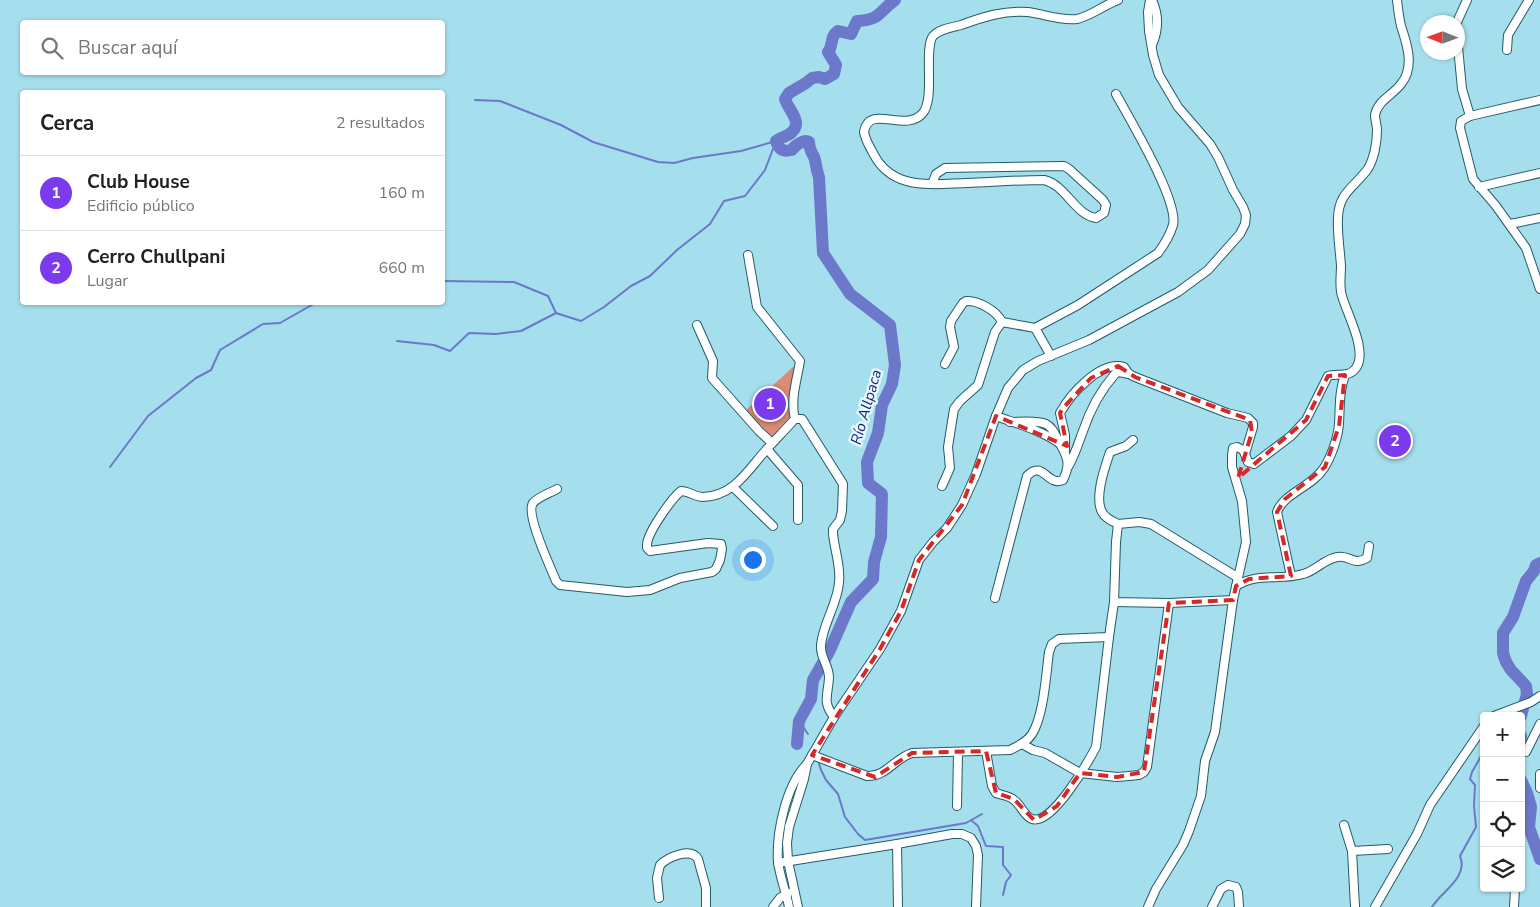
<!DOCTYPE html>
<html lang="es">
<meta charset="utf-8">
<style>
:root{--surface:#fff;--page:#f2f2f2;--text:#222;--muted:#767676;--line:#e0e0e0;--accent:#7c3aed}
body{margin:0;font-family:"Nunito Sans",sans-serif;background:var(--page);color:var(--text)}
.controls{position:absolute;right:15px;bottom:15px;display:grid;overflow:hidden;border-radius:5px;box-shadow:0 1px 4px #0004}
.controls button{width:45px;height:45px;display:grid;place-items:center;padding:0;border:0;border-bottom:1px solid var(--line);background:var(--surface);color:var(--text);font:25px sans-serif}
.compass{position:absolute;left:1420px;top:15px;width:45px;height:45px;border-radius:50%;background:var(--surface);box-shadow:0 1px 4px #0004;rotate:271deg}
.you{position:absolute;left:752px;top:559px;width:18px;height:18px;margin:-12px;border:4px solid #fff;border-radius:50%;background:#1a73e8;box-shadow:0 0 0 8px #1a73e833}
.badge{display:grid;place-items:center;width:32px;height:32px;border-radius:50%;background:var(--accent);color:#fff;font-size:16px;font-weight:700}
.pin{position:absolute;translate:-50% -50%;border:2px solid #fff;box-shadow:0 1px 5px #0006}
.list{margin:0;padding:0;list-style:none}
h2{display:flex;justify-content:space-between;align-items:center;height:65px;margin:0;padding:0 20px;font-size:21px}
h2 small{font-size:16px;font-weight:400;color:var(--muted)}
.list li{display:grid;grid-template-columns:32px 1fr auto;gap:15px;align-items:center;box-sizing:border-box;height:75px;padding:0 20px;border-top:1px solid var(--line)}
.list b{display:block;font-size:19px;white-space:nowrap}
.list p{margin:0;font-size:16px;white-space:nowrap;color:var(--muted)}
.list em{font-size:16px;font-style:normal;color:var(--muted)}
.icon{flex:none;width:28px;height:28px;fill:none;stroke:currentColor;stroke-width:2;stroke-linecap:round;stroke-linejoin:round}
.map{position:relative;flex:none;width:1540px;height:907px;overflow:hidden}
.search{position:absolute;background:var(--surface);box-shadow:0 1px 4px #0004;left:20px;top:20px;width:425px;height:55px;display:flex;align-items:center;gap:12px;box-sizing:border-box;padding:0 18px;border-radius:5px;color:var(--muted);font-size:19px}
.panel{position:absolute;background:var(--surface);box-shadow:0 1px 4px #0004;left:20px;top:90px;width:425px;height:215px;border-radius:5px}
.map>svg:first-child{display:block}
.green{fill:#dd8b75}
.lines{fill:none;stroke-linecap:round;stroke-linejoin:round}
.stream{stroke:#6c78ca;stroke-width:2}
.river{stroke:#6c78ca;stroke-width:12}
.minor-casing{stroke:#225c69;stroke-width:10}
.minor{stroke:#fff;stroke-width:8}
.marked{fill:none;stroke:#d62828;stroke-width:4;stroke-dasharray:10 6;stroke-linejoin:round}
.labels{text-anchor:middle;stroke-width:5;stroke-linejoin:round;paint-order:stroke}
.water-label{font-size:15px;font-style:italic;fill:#201678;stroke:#e2f9ff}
</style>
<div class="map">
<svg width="1540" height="907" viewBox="0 0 1540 907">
<rect width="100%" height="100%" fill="#a5deed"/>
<path class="green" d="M794 366 795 372 787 402 790 417 772 436 745 411Z"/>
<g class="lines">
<g class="stream">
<path d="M475 100 500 101 561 125 593 142 658 162 674 163 693 158 741 151 776 141"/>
<path d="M442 281 514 282 548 296 556 313 581 321 604 307 631 286 650 276 677 250 710 224 724 201 745 196 765 170 776 141"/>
<path d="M397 341 434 345 450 351 469 333 496 334 521 331 556 313"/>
<path d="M110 467 148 416 196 378 211 370 220 350 263 324 280 323 317 302"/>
<path d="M799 721 808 734"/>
<path d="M818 760 821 770 826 780 838 794 845 817 858 834 865 840 966 823 982 814"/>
<path d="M972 821 978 826 986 846 1003 847V865L1011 875 1006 882 1003 895"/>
<path d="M1432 907C1441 892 1469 877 1460 856L1476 827 1474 806 1475 785 1470 779 1472 772 1484 751"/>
</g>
<g class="river">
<path d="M1521 716 1527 694 1526 686 1511 670 1506 662 1503 653V633L1513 617 1526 581 1534 571 1536 565 1540 563"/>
<path d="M1521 736V738"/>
<path d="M797 744 799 721 811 699 813 680 829 652 851 602 873 579 874 562 881 537 882 494 868 483 867 462 878 433 882 405 892 384 895 365 890 325 850 294 823 253 819 177C816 170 816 161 814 157 811 151 809 149 809 142 804 139 795 145 792 150 783 152 779 150 776 141 781 137 786 137 791 133 804 122 788 110 785 99L789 93 806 83 812 78 819 77 825 79 834 74 836 65 828 52C834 45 829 37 838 31L851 34 857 21C881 20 878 12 895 0"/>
<path d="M1521 780 1527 793 1531 807 1529 827 1540 859"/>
</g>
<defs>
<g id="minor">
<path d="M1152 0C1159 15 1159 29 1152 45"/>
<path d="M1457 22 1467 0"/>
<path d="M1458 47 1462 89 1470 116"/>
<path d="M1507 50 1508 35 1529 0"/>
<path d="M1540 100 1470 116 1461 121 1460 128 1473 179 1496 206 1526 248 1540 289"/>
<path d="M932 184 936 174 945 168 1064 166 1069 169 1103 200 1106 205 1104 213 1096 218C1075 215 1066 185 1044 180 1018 180 993 182 967 183 931 184 892 191 873 153 869 146 865 139 864 132 869 103 904 133 922 114 936 100 923 49 933 36 939 29 953 27 961 25 983 17 1004 10 1028 12 1044 14 1060 21 1077 19 1091 16 1104 5 1118 0"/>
<path d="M1479 187 1540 173"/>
<path d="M1510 224 1540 218"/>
<path d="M748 255 757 307 800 361C797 380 790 400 795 419"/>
<path d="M1002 322 1035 328"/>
<path d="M697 325 713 361 712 378 759 431 772 443"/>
<path d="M1051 356 1035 328 1078 305 1158 253C1164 245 1170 235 1173 225 1179 201 1129 118 1116 94"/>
<path d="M996 416C1018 424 1040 430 1059 443"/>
<path d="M767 449 798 485V520"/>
<path d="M1065 450V435L1060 413C1070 395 1100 360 1124 367L1129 374 1135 377 1227 413 1248 418 1253 423V427L1245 454 1248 462 1254 464 1291 436 1306 420 1328 376C1337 373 1349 378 1356 368 1368 351 1347 314 1342 296 1339 286 1341 276 1341 266 1340 250 1337 233 1338 217 1339 193 1354 187 1367 170 1374 160 1377 143 1377 130 1377 125 1375 120 1375 115 1378 100 1393 95 1401 84 1415 67 1407 44 1401 26 1399 18 1398 9 1397 0"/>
<path d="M1068 467C1075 455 1078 444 1083 431 1090 410 1100 391 1115 374L1119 372 1129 374"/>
<path d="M942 486 950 468 948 447 954 409 960 401 978 385 995 332 1002 322C997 311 978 300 966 301L963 303 951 321 950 327 954 347 945 364"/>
<path d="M733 487 773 526"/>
<path d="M557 489C550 493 538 497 533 503 525 514 551 568 556 581L560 585 627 592 650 590 680 578 712 572 716 569 720 560 722 549 721 544 708 543 650 551C647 548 647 549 647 545 647 533 672 498 681 491 689 491 695 497 703 497 734 496 748 470 766 450 775 440 784 431 793 421L795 419H802L843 484 842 511 840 520 833 529V533C834 549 841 565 839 582 838 603 823 623 821 645 820 659 829 664 829 678 828 695 822 702 834 717"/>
<path d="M1118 524C1112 521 1105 518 1102 512 1094 497 1105 467 1110 452L1126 446 1133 440"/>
<path d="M1291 576 1277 512C1284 493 1312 487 1324 468 1331 457 1338 438 1339 424 1340 407 1339 391 1345 375"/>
<path d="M1236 586C1258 572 1280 581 1303 574 1316 571 1325 558 1338 557 1350 555 1353 566 1367 558L1369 546"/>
<path d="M995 598 1027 476C1043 459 1047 487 1063 480 1072 462 1066 455 1058 440 1055 434 1052 427 1046 424 1036 420 1021 422 1010 422"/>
<path d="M1233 600 1169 603 1114 602 1116 542 1118 524 1139 522 1151 524 1237 577"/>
<path d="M1494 716 1531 702 1540 696"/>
<path d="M1022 744 1033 750 1045 753 1080 773 1117 777 1129 776 1139 775 1144 772 1147 767 1169 603"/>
<path d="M986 751 992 786 996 793C1001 795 1010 796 1014 800 1021 805 1024 816 1032 819 1052 826 1088 762 1096 747L1109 637"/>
<path d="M1526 752 1540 724"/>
<path d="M812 755 867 776C886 777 895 758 912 753L1010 750C1018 746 1027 742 1032 734 1044 715 1046 674 1049 652L1052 644 1059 639 1109 637 1114 602"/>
<path d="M1540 774V788"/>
<path d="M957 806 958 753"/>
<path d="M1344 825 1352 851 1388 849"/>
<path d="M897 844 898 907"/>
<path d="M1352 851 1355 907"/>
<path d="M778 863 897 844 952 834H962L971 838 976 846 978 855 976 907"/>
<path d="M659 898 657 878 660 865C668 857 691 847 698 859L706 888V907"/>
<path d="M773 907 780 898 788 893"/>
<path d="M789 907C786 892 780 877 778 862 776 833 786 785 807 764"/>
<path d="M798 907 788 861 787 843 789 827 804 779 807 764 834 717 880 649 901 611 919 560 933 542 947 528 962 505 976 474 996 416 1008 388 1023 370 1038 361 1089 340 1178 292 1208 270 1240 234 1245 224 1246 215 1243 207 1233 190 1218 157 1210 144 1178 107 1159 75 1153 55 1149 31 1148 12 1150 0"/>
<path d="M1148 907 1156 889 1183 845 1189 831 1201 796 1205 761 1215 732 1233 600 1246 542 1242 501 1232 467V455L1233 448 1237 447 1243 450 1245 454"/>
<path d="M1212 907 1221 889 1228 885 1236 887 1238 892 1239 907"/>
<path d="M1375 907 1417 834 1430 805 1484 726"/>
<path d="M1514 907 1515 888"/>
</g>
</defs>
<use href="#minor" class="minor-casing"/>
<use href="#minor" class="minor"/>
</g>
<path class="marked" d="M1118 366 1135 377 1250 420 1252 432 1238 478 1306 420 1328 376 1345 375 1339 426 1325 467 1285 499 1277 512 1291 576 1249 579 1236 586 1233 600 1169 603 1144 772 1117 777 1080 773 1057 806 1034 820 1014 799 996 793 986 751 912 753 875 777 812 755 880 649 901 611 919 560 962 505 996 416 1067 446 1060 413 1063 408 1091 378Z"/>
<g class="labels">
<g class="water-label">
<text transform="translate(866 407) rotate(-74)" y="5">Río Allpaca</text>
</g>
</g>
</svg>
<div class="controls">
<button>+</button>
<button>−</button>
<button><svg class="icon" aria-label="locate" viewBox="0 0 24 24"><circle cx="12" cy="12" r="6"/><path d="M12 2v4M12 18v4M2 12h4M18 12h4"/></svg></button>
<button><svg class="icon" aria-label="layers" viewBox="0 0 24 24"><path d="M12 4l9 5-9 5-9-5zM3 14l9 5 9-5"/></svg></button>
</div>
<svg class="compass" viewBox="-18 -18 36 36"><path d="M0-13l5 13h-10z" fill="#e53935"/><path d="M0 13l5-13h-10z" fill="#767676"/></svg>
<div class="you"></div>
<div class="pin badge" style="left:770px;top:404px">1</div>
<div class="pin badge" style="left:1395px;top:441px">2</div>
<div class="search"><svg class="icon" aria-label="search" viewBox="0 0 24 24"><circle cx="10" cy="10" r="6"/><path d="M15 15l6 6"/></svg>Buscar aquí</div>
<section class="panel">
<h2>Cerca<small>2 resultados</small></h2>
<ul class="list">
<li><span class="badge">1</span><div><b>Club House</b><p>Edificio público</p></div><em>160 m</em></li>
<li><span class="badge">2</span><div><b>Cerro Chullpani</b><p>Lugar</p></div><em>660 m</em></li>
</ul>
</section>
</div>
